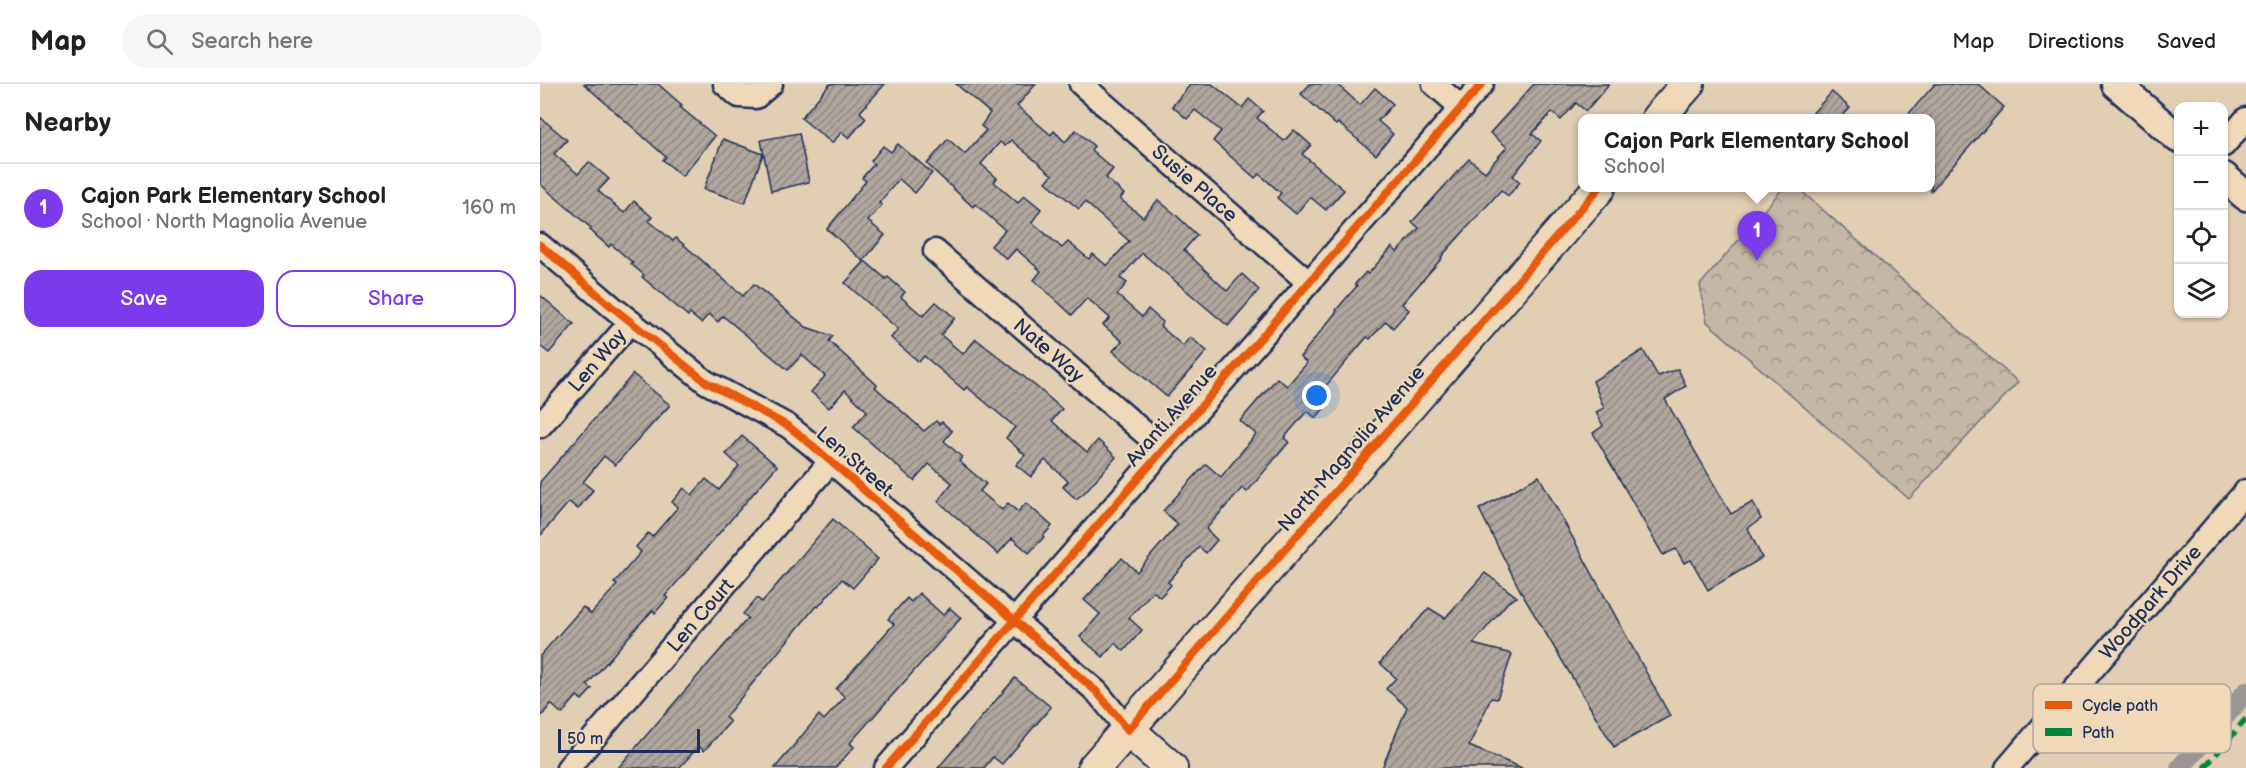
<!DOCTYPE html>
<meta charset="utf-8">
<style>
:root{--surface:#fff;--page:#f6f6f6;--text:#202124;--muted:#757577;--line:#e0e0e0;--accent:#7c3aed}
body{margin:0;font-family:"Balsamiq Sans",sans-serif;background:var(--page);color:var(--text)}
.controls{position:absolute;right:18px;top:18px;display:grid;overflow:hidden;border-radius:12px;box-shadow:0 2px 4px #0004}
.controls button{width:54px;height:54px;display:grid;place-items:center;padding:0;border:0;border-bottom:2px solid var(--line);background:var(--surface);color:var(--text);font:30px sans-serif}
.scale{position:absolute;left:18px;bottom:15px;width:142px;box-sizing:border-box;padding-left:6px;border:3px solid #1b2f5e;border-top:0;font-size:16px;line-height:21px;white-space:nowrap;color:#1b2f5e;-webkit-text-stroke:4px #efd9b8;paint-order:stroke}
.you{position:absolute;left:777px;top:312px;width:21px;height:21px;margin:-15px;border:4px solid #fff;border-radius:50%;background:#1a73e8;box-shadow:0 0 0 9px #1a73e833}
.badge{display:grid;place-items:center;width:39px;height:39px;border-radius:50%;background:var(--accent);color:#fff;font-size:20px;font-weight:700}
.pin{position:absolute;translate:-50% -50px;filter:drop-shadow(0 2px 3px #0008)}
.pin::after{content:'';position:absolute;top:32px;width:21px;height:18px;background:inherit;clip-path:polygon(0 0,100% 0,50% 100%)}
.popup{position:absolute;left:1038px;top:30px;width:357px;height:78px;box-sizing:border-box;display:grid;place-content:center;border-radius:12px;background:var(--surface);filter:drop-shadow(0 2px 4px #0005);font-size:20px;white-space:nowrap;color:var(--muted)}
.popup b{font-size:22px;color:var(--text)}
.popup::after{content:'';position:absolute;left:50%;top:100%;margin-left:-12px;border:12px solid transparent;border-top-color:var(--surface)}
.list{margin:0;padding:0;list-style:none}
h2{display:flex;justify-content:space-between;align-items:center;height:78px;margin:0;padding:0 24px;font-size:26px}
h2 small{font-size:20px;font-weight:400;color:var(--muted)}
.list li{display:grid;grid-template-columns:39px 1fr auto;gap:18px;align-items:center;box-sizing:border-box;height:90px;padding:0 24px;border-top:2px solid var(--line)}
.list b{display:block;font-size:22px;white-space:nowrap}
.list p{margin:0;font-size:20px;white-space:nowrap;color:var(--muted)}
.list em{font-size:20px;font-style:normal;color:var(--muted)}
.actions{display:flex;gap:12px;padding:18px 24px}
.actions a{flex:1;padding:14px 0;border:2px solid var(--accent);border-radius:18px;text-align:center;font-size:21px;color:var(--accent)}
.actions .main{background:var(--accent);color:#fff}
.icon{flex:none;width:33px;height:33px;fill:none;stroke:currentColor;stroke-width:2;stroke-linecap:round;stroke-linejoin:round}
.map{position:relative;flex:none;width:1706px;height:684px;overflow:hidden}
header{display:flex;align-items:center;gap:36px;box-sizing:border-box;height:84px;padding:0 30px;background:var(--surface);border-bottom:2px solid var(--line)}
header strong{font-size:28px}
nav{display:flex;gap:33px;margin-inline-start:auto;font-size:21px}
.search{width:420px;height:54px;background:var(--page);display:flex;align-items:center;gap:15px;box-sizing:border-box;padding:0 21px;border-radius:33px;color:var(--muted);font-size:22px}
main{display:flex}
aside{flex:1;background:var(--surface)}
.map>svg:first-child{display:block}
.forest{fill:url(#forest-crowns);stroke:#707382;stroke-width:1.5}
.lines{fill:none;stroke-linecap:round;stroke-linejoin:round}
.canal{stroke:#9b9694;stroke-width:20}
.building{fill:url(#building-hatch);stroke:#1b2f5e;stroke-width:1.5;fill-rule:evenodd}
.minor-casing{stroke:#1b2f5e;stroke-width:27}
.tertiary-casing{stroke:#1b2f5e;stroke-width:33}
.secondary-casing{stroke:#1b2f5e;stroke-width:36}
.minor{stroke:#efd9b8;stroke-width:22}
.tertiary{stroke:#efd9b8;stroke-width:28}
.secondary{stroke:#efd9b8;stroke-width:32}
.quiet{stroke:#00873e;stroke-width:6;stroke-dasharray:12 6;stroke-linecap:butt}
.cycleway-casing{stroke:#efd9b8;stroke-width:11}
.cycleway{stroke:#e8590c;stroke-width:8}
.labels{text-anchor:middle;stroke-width:4.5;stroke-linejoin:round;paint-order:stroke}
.street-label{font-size:20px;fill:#1b2f5e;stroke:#efd9b8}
.key{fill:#efd9b8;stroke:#afa69d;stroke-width:1.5}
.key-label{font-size:16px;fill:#1b2f5e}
</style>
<header>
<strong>Map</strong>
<div class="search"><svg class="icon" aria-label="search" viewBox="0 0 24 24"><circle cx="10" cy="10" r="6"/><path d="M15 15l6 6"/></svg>Search here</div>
<nav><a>Map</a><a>Directions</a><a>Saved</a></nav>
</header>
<main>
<aside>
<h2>Nearby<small></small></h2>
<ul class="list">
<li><span class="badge">1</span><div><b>Cajon Park Elementary School</b><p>School · North Magnolia Avenue</p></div><em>160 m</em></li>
</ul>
<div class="actions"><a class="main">Save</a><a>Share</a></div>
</aside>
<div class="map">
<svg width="1706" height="684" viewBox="0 0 1706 684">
<defs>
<pattern id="forest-crowns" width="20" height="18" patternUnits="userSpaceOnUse" patternTransform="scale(1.5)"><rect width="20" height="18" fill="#c5b7a6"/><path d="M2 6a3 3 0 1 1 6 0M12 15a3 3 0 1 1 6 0" fill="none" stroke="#9f958a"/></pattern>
<pattern id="building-hatch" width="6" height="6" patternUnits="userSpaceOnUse" patternTransform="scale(1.5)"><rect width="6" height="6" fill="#b1a79e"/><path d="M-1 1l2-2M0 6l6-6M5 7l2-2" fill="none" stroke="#8f8884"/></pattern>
</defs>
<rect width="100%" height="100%" fill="#e2cfb3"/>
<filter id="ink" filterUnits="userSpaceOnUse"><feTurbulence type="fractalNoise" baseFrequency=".0167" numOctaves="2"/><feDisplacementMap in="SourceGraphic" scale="12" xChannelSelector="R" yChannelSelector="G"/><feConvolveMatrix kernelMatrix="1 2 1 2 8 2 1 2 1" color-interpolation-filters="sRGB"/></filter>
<g filter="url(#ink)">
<path class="forest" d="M1243 104H1258L1478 298 1369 415 1167 238 1160 201Z"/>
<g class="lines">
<path class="canal" d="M1640 684 1706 608"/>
</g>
<g class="building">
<path d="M44 0H118L142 21 140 23 175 52 142 92 123 76 126 73Z"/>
<path d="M290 0H345L320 28 326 34 309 54 302 48 292 59 261 34Z"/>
<path d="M416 0H496L477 22 511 51 514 47 525 58 536 46 554 62 551 66 573 85 566 94 584 110 580 115 603 133 618 116 636 131 657 151 644 166 687 207 702 190 719 206 688 242 602 169 580 194 587 199 577 211 602 233 608 225 623 238 620 242 643 262 650 253 667 267 627 313 573 267 582 257 563 241 570 234 547 214 532 231 494 196 501 187 476 165 467 175 451 162 465 146 435 120 433 123 387 80 408 55 425 70 446 46 441 42 450 29ZM471 56 512 91 506 98 539 125 545 118 589 157 567 182 553 170 549 175 528 158 522 164 492 138 501 125 484 111 478 119 454 98 457 94 441 80 460 58 465 62Z"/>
<path d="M651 0H672L702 24 709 15 723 27 717 34 744 57 754 46 771 61 762 70 804 106 786 126 770 113 756 130 737 114 741 109 719 90 715 94 673 57 681 47 655 26 647 35 632 22Z"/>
<path d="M770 0H797L820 21 835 4 853 20 838 37 853 50 836 71 798 39 796 41 761 10Z"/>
<path d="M994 0H1069L1046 27 1036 19 1021 36 1012 28 992 50 1001 57 973 92 980 98 968 112 961 106 901 173 902 174 862 220 869 226 853 244 846 237 830 255 827 253 784 304 787 306 780 314 787 321 776 334 767 327 744 354 749 358 707 408 702 404 666 445 677 456 666 469 659 463 628 498 631 501 620 513 613 507 589 534 602 546 584 567 575 559 563 573 540 553 560 530 544 516 582 474 597 488 638 440 623 427 666 380 681 393 716 350 700 337 737 294 747 302 767 279 760 273 797 227 796 226 817 202 815 200 826 188 828 190 852 163 857 168 879 144 872 138 929 75 945 88 967 63 950 49Z"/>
<path d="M1395 0H1438L1464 23 1391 107V34H1365Z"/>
<path d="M1292 8 1310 24 1301 34H1268Z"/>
<path d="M0 33 27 56 14 70 38 90 49 78 69 95 58 107 84 129 94 117 112 133 109 137 133 157 136 154 203 212 214 200 266 243 293 252 289 257 337 301 335 303 384 347 396 337 399 340 402 338 412 347 404 357 422 373 419 377 446 400 440 407 462 426 468 419 478 428 486 419 512 442 503 452 504 453 489 469 472 454 458 470 398 417 412 399 389 380 374 397 313 343 327 327 305 306 289 324 271 308 285 292 262 271 248 286 183 232 178 238 169 230 161 239 150 230 148 232 102 193 104 191 91 180 93 179 71 160 69 163 50 146 51 144 0 100Z"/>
<path d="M259 49 269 98 231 107 221 56Z"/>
<path d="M183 55 223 70 205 119 164 105Z"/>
<path d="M358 60 392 89 375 109 359 95 339 119 342 121 328 137 345 151 323 177 287 145 326 97 322 94 334 80 331 77 343 62 351 68Z"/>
<path d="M325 177 346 195 348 193 365 208 361 213 383 232 396 218 415 234 401 251 423 270 436 255 498 304 522 325 512 337 547 368 558 356 576 373 544 409 536 415 523 403 528 397 505 376 491 393 476 381 485 371 466 354 475 343 427 303 424 306 384 272 379 278 351 254 358 245 305 199Z"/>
<path d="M0 211 34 240 9 269 0 262Z"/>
<path d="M1103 266 1118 292 1138 285 1146 302 1125 315 1191 430 1213 418 1221 435 1208 444 1222 474 1168 506 1151 476 1144 479 1136 465 1123 471 1053 349 1063 342 1056 328 1064 324 1053 297Z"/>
<path d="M93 290 130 321 75 381 64 372 43 398 53 406 38 425 29 418 0 452V398Z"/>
<path d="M202 352 237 382 125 512 128 514 115 529 113 526 98 542 47 601 52 605 42 616 37 612 22 630 11 620 0 634V572L43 523 51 530 77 501 74 499 101 468 96 463 108 449 112 453 138 423 132 418 144 404 152 411 166 395 179 406 199 382 186 370Z"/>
<path d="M999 392 1130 632 1074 663 982 510 939 425Z"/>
<path d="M293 435 338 475 313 504 302 495 278 523 276 522 185 633 190 638 164 667 159 662 139 684H78L208 534 203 530 217 514 222 518Z"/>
<path d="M945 489 977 513 968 518 933 560 972 570 957 615 951 614 929 662 982 684H842L867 623 846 605 856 594 840 579 889 524 905 534Z"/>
<path d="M379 509 403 531 410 524 421 534 310 659 314 663 295 684H235L279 631 284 636 305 613 296 605 354 540 348 535 367 514 371 518Z"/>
<path d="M475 594 511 623 462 680 453 673 444 684H398Z"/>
</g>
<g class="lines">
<defs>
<g id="minor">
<path d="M185 0 199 12 216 13 231 0"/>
<path d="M541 0 768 198"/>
<path d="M894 0 922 24"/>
<path d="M1684 61 1706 35"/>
<path d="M0 161 71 222 166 298 248 342 273 362 557 608 588 646"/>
<path d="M395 167 623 365"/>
<path d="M0 342 91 238"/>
<path d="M28 684 291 377"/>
<path d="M346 684 942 0"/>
<path d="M1467 684 1706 407"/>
</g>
<g id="tertiary">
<path d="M1576 0 1638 54"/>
<path d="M1684 93 1706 112"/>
</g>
<g id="secondary">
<path d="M1118 34 1148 0"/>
<path d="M588 646 631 684"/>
<path d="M554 684 1059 104"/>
</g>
</defs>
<use href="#minor" class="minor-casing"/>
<use href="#tertiary" class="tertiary-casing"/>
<use href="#secondary" class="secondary-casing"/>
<use href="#minor" class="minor"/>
<use href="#tertiary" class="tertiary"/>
<use href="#secondary" class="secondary"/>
<path class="quiet" d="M1664 684 1706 635"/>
<defs>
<g id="cycleway">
<path d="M0 161 71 222 166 298 248 342 273 362 557 608 588 646 1059 104"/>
<path d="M346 684 942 0"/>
</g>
</defs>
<use href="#cycleway" class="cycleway-casing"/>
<use href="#cycleway" class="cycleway"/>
</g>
</g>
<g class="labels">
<g class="street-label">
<text transform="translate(655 99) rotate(41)" y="7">Susie Place</text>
<text transform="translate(509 266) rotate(41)" y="7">Nate Way</text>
<text transform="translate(57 276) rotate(-49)" y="7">Len Way</text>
<text transform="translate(631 331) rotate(-49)" y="7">Avanti Avenue</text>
<text transform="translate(811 364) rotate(-49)" y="7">North Magnolia Avenue</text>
<text transform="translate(315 377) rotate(41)" y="7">Len Street</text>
<text transform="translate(1610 518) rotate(-49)" y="7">Woodpark Drive</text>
<text transform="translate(160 531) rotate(-49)" y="7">Len Court</text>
</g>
</g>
<rect x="1493" y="600" width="198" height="69" rx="9" class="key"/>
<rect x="1505" y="617" width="27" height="8" fill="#e8590c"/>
<rect x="1505" y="644" width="27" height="8" fill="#00873e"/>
<g class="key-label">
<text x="1542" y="627">Cycle path</text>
<text x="1542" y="654">Path</text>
</g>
</svg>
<div class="controls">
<button>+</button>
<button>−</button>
<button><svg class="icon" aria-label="locate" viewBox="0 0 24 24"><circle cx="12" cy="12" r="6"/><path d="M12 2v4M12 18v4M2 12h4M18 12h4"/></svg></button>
<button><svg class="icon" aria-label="layers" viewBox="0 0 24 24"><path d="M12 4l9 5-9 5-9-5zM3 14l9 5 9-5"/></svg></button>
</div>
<div class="scale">50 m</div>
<div class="you"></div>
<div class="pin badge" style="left:1217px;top:177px">1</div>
<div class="popup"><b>Cajon Park Elementary School</b>School</div>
</div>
</main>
